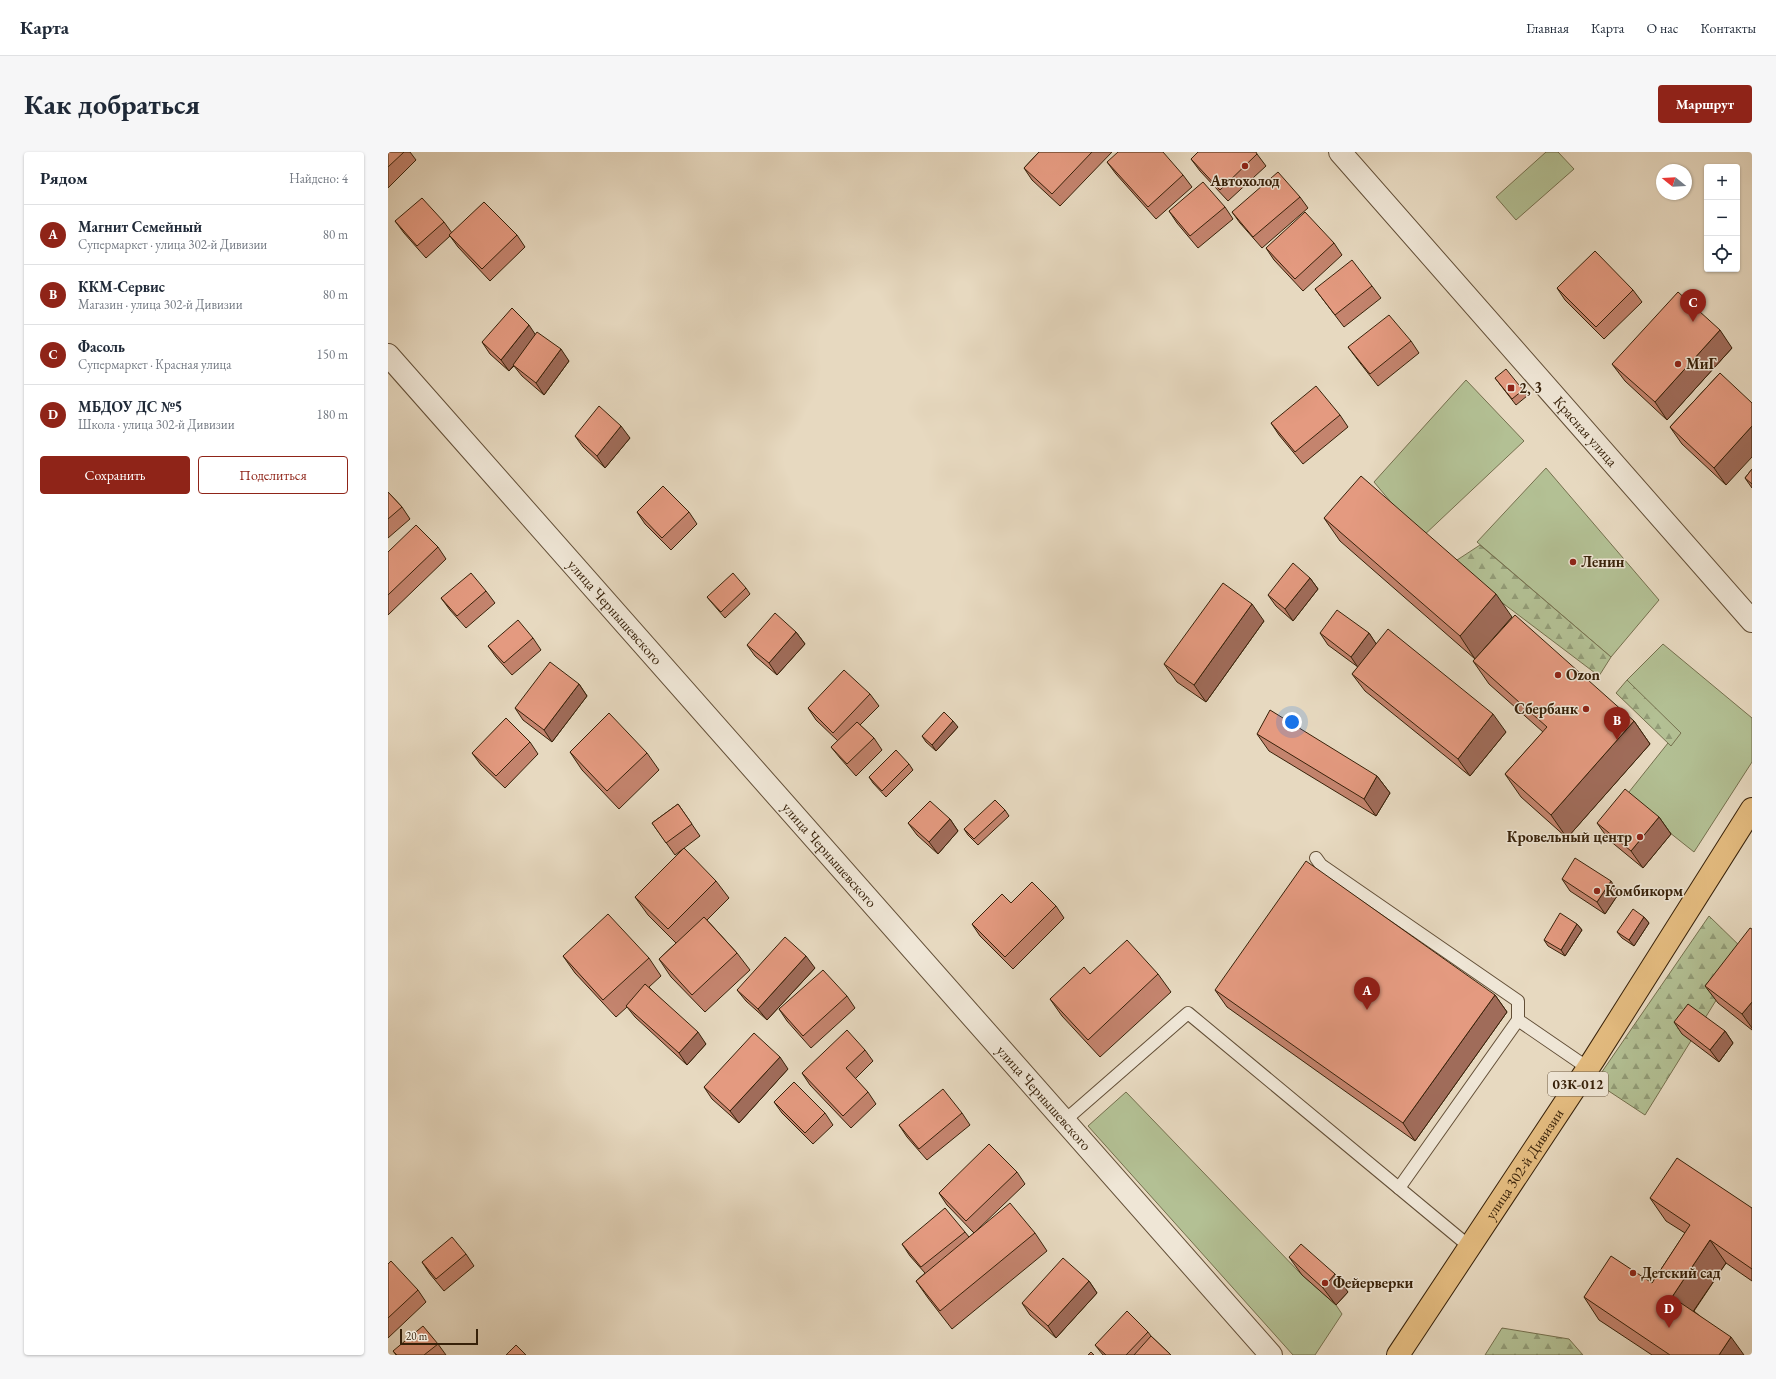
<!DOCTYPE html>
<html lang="ru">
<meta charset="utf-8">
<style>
:root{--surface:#fff;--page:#f6f6f7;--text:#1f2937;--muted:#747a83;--line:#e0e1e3;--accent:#8f2418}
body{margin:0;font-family:"EB Garamond",serif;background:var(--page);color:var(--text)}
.controls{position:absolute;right:12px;top:12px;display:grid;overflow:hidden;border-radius:4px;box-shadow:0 1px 3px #0004}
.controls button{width:36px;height:36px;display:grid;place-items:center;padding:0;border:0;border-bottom:1px solid var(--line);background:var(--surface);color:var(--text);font:20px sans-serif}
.compass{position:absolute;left:1268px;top:12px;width:36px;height:36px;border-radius:50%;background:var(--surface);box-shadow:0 1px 3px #0004;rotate:288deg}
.scale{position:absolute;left:12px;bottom:10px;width:78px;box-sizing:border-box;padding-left:4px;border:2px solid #372109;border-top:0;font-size:11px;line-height:14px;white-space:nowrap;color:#372109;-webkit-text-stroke:3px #efe6d6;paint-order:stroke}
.you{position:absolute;left:904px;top:570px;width:14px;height:14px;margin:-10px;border:3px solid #fff;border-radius:50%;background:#1a73e8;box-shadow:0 0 0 6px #1a73e833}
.badge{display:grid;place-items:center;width:26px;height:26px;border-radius:50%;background:var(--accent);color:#fff;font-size:13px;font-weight:700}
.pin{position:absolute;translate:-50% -33px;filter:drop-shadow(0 1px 2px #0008)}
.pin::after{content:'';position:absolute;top:21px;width:14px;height:12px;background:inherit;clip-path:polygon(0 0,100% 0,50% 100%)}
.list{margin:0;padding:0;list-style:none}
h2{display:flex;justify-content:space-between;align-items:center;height:52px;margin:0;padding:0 16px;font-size:17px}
h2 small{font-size:13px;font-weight:400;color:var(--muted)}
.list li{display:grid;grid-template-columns:26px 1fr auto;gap:12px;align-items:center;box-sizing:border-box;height:60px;padding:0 16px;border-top:1px solid var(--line)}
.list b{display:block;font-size:15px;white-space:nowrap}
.list p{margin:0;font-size:13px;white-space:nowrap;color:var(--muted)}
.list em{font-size:13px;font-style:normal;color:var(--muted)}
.actions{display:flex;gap:8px;padding:12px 16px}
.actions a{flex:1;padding:9px 0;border:1px solid var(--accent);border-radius:4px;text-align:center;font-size:14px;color:var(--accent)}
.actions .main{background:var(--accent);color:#fff}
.icon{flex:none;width:22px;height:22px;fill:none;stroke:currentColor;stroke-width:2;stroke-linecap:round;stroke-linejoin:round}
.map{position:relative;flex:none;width:1364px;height:1203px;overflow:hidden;border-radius:4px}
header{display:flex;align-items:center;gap:24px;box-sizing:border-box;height:56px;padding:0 20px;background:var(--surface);border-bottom:1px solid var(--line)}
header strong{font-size:19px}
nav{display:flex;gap:22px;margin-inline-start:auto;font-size:14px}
.intro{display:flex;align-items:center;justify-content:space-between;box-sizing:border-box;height:96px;padding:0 24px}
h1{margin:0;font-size:28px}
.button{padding:10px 18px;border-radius:4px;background:var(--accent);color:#fff;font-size:14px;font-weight:700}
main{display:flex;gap:24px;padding:0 24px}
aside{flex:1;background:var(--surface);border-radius:4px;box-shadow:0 1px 3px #0004}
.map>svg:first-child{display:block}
.green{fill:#b3c094;stroke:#75704e}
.forest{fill:url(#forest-firs);stroke:#75704e}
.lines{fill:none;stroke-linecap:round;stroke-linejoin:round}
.service-casing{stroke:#634f37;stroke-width:14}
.minor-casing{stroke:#634f37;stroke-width:24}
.tertiary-casing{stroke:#634f37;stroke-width:24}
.primary-casing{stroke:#372109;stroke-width:24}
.service{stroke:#efe6d6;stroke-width:12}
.minor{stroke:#efe6d6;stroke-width:22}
.tertiary{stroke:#efe6d6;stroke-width:22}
.primary{stroke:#e4bc80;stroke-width:22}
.wall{fill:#c4846e;stroke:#372109}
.shaded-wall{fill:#a06c5a;stroke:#372109}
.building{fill:#e49a80;stroke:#372109}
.poi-dot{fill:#8f2418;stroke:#efe6d6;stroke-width:1.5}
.labels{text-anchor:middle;stroke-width:3;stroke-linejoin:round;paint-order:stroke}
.shield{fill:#efe6d6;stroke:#6e5c46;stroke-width:1}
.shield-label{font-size:14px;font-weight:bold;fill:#372109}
.poi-label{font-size:15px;font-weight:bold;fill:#372109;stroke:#efe6d6;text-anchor:start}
.street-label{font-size:15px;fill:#372109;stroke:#efe6d6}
</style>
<header>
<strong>Карта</strong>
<nav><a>Главная</a><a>Карта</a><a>О нас</a><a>Контакты</a></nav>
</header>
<div class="intro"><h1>Как добраться</h1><a class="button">Маршрут</a></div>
<main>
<aside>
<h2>Рядом<small>Найдено: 4</small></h2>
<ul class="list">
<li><span class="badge">A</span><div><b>Магнит Семейный</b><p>Супермаркет · улица 302-й Дивизии</p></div><em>80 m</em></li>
<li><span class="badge">B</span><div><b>ККМ-Сервис</b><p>Магазин · улица 302-й Дивизии</p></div><em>80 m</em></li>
<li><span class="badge">C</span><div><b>Фасоль</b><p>Супермаркет · Красная улица</p></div><em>150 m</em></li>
<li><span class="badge">D</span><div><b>МБДОУ ДС №5</b><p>Школа · улица 302-й Дивизии</p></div><em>180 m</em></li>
</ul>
<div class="actions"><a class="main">Сохранить</a><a>Поделиться</a></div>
</aside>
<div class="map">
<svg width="1364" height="1203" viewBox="0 0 1364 1203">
<defs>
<pattern id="forest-firs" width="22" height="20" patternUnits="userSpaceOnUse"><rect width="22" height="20" fill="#b3c094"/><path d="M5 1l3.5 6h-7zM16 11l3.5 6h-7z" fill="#929c77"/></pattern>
</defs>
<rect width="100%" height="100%" fill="#e7d9c0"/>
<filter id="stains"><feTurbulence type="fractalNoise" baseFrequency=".005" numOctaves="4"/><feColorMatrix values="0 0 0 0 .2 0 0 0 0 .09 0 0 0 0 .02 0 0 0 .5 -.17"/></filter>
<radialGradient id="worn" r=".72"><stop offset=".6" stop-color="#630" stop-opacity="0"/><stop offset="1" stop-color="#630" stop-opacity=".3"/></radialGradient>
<g class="green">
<path d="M1158 0H1170L1186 17 1128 68 1108 45Z"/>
<path d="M1078 228 1136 289 1033 386 986 330Z"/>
<path d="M1158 316 1271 448 1223 505 1089 390Z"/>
<path d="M1275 492 1364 566V610L1306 700 1237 645 1284 586 1239 528Z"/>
<path d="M738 940 914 1123 948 1153 954 1162 927 1203H905L700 974Z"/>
</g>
<g class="forest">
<path d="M1092 393 1223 505 1211 524 1063 412Z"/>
<path d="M1239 528 1293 581 1283 594 1228 541Z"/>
<path d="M1321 764 1358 800 1257 963 1207 930Z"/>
<path d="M1114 1176 1181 1187 1195 1203H1097Z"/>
</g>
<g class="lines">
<defs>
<g id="service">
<path d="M928 706 933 713 1130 849V868"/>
<path d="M675 970 800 861 1082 1095"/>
<path d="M1011 1036 1130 868 1200 916"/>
</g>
<g id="minor">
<path id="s1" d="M0 203 883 1203"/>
</g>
<g id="tertiary">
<path id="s2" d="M952 0 1364 469"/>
</g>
<g id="primary">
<path id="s3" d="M1010 1203 1206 907 1364 657"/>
</g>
</defs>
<use href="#service" class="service-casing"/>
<use href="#minor" class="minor-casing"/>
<use href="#tertiary" class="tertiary-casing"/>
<use href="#primary" class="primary-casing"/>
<use href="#service" class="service"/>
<use href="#minor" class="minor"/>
<use href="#tertiary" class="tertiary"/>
<use href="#primary" class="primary"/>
</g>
<g class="wall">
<path d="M0 0H22L28 8 0 36Z"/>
<path d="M651 0H724L672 54 644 28 636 16Z"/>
<path d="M869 2 878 14 840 49 812 19 803 7Z"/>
<path d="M719 10 795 23 804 35 768 67 728 22Z"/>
<path d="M912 45 920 56 874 96 852 71 844 60Z"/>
<path d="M837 55 845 67 810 96 789 71 781 59Z"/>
<path d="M7 69 56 70 64 81 129 83 137 95 102 129 70 95 62 84 38 106 16 81Z"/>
<path d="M946 91 954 103 915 139 886 108 878 96Z"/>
<path d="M984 134 993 146 956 175 927 137Z"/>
<path d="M1169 136 1245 138 1254 150 1216 187 1177 148Z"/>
<path d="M147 182 181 209 156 243 134 224 126 214 121 219 102 202 94 190Z"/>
<path d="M1023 189 1031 201 990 234 969 207 960 195Z"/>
<path d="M1344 196 1279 268 1237 229 1224 212Z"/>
<path d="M1332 221 1338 333 1294 292 1282 275Z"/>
<path d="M1107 226 1135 238 1139 244 1128 253Z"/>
<path d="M952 263 960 275 915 312 891 283 883 271Z"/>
<path d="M187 284 242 286 217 316 195 295Z"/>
<path d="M1364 317V336L1357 326Z"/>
<path d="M0 340 14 355 22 367 0 386Z"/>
<path d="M249 360H301L309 372 283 398 257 372Z"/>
<path d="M936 366 1124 465 1087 507 952 389Z"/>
<path d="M50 395 58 407 0 463V400Z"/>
<path d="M922 426 930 437 905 469 888 454 880 443Z"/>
<path d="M358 436 362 442 337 466 324 451 319 445Z"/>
<path d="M98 439 107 451 78 476 62 458 53 446Z"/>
<path d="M876 469 818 550 789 530 776 512Z"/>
<path d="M408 480 417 492 389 523 367 504 359 493Z"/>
<path d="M932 481H981L988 492 1118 580 1082 624 977 539 964 522 970 515 940 493Z"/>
<path d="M145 486 153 498 124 523 108 505 100 494Z"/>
<path d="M1085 509 1246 569 1262 592 1179 686 1133 645 1117 622 1155 580 1101 532Z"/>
<path d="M191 532 199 544 164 590 135 568 127 556Z"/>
<path d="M482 542 491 554 472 573 486 586 494 598 468 624 452 606 443 595 450 589 428 568 420 556Z"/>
<path d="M570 575 548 599 538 590 534 584Z"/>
<path d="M869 582 989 624 1002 641 988 664 881 599Z"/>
<path d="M142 590 150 602 117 636 93 613 84 601Z"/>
<path d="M182 600 259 601 271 618 231 657 194 618Z"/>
<path d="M521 612 525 618 498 645 485 631 481 625Z"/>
<path d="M290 652 312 684 287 703 264 671Z"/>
<path d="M617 658 621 664 590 693 580 683 576 677Z"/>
<path d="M1271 665 1283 682 1255 716 1221 688 1209 671Z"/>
<path d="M562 667 570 679 550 702 529 683 520 671Z"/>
<path d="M1174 727 1231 741 1217 762 1182 739Z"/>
<path d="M328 729 341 746 319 768 349 801 362 818 317 860 283 825 271 807 288 791 260 763 247 745Z"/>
<path d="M623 751 668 754 676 766 625 817 592 784 584 772Z"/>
<path d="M1256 765 1261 771 1246 794 1234 786 1229 780Z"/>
<path d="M1189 772 1194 778 1177 804 1160 794 1156 788Z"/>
<path d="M1364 777V878L1330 851 1317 834Z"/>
<path d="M175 804 261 806 273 824 261 835 318 892 299 913 247 865 239 855 228 865 187 821Z"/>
<path d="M427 816 379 868 358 849 349 838Z"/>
<path d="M702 822H770L783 840 712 905 674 864 662 847Z"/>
<path d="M827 838 1107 843 1119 860 1027 989 839 855Z"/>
<path d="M459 844 467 856 423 896 399 869 391 857Z"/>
<path d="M1286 870 1337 879 1345 891 1331 910 1294 882Z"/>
<path d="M477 898 485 909 467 927 480 940 488 952 463 976 422 933 414 921Z"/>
<path d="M400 917 351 971 324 947 316 935Z"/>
<path d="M386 950 437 961 445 973 425 992 394 961Z"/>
<path d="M574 961 582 973 539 1008 519 985 511 973Z"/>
<path d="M629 1020 637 1032 587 1080 647 1081 659 1099 564 1177 540 1146 528 1129 537 1121 522 1104 514 1092 577 1080 581 1085 586 1081 559 1053 551 1041Z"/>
<path d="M1262 1046 1364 1056V1129L1338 1111 1306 1159 1356 1203H1264L1211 1168 1196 1145 1264 1131 1297 1081 1278 1069Z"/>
<path d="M78 1102 86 1114 56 1139 42 1122 34 1110Z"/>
<path d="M901 1105 960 1140 948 1153 914 1123Z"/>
<path d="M0 1112 30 1138 38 1150 0 1186Z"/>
<path d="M701 1129 709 1141 668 1186 642 1163 634 1151Z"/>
<path d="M760 1180 763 1184 783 1203H715L707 1193Z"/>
<path d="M50 1192 58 1203H8L5 1199Z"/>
</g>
<g class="shaded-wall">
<path d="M141 173 149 185 121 219 113 208Z"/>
<path d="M1332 178 1344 196 1279 268 1267 250Z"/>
<path d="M173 197 181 209 156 243 148 231Z"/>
<path d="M233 274 242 286 217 316 209 304Z"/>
<path d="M1364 274V305L1338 333 1326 316Z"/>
<path d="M922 426 930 437 905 469 897 457Z"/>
<path d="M1108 442 1124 465 1087 507 1072 484Z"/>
<path d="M864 452 876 469 818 550 806 533Z"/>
<path d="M408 480 417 492 389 523 381 511Z"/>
<path d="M981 481 989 493 971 517 963 505Z"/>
<path d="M191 532 199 544 164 590 156 578Z"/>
<path d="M1105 562 1118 580 1082 624 1070 607Z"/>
<path d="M565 569 570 575 548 599 544 593Z"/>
<path d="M1246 569 1262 592 1179 686 1163 663Z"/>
<path d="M989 624 1002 641 988 664 976 647Z"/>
<path d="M1271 665 1283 682 1255 716 1243 699Z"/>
<path d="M562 667 570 679 550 702 541 690Z"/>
<path d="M1223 729 1231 741 1217 762 1209 750Z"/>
<path d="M1256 765 1261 771 1246 794 1241 788Z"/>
<path d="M1189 772 1194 778 1177 804 1173 798Z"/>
<path d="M418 804 427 816 379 868 370 857Z"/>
<path d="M1107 843 1119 860 1027 989 1015 971Z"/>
<path d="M1364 850V876L1354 862Z"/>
<path d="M1337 879 1345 891 1331 910 1322 898Z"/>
<path d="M310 880 318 892 299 913 291 901Z"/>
<path d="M392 905 400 917 351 971 342 959Z"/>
<path d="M1322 1088 1338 1111 1300 1167 1284 1145Z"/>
<path d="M947 1122 960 1140 948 1153 935 1136Z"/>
<path d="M701 1129 709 1141 668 1186 660 1174Z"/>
<path d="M1343 1185 1356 1203H1331Z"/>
</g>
<g class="building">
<path d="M0 0H16L0 15Z"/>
<path d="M651 0H704L664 42 636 16Z"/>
<path d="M730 0H775L795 23 760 55 719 10Z"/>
<path d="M810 0H868L869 2 832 38 803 7Z"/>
<path d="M890 20 912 45 865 85 844 60Z"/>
<path d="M815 30 837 55 802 84 781 59Z"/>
<path d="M34 46 56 70 29 94 7 69Z"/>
<path d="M96 50 129 83 94 117 61 83Z"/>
<path d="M917 60 946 91 907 127 878 96Z"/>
<path d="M1207 99 1245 138 1208 175 1169 136Z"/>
<path d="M964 108 984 134 947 163 927 137Z"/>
<path d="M1290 140 1332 178 1267 250 1224 212Z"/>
<path d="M124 156 141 173 113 208 94 190Z"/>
<path d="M1001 163 1023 189 982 222 960 195Z"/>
<path d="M149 180 173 197 148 231 125 213Z"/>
<path d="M1118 217 1135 238 1124 247 1107 226Z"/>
<path d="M1332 221 1364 251V274L1326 316 1282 275Z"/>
<path d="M928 234 952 263 907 300 883 271Z"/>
<path d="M211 254 233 274 209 304 187 284Z"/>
<path d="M1364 317V332L1357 326Z"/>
<path d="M973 324 1108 442 1072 484 936 366Z"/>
<path d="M275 334 301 360 274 386 249 360Z"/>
<path d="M0 340 14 355 0 367Z"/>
<path d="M28 373 50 395 0 443V400Z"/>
<path d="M905 411 922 426 897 457 880 443Z"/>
<path d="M83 421 98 439 69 464 53 446Z"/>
<path d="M345 421 358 436 333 460 319 445Z"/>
<path d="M835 431 864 452 806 533 776 512Z"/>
<path d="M949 458 981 481 963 505 932 481Z"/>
<path d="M387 461 408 480 381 511 359 493Z"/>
<path d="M1127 463 1246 569 1163 663 1117 622 1159 575 1085 509Z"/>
<path d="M130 468 145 486 116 511 100 494Z"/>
<path d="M1000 477 1105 562 1070 607 964 522Z"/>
<path d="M162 510 191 532 156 578 127 556Z"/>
<path d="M456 518 482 542 445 581 420 556Z"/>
<path d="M882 558 989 624 976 647 869 582Z"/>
<path d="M556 560 565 569 544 593 534 584Z"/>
<path d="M221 561 259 601 219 639 182 600Z"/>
<path d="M118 566 142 590 108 624 84 601Z"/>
<path d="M469 570 486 586 459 612 443 595Z"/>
<path d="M508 598 521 612 494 639 481 625Z"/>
<path d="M1237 637 1271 665 1243 699 1209 671Z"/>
<path d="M607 648 617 658 586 687 576 677Z"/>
<path d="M542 649 562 667 541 690 520 671Z"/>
<path d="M290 652 304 672 278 691 264 671Z"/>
<path d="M296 696 328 729 280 777 247 745Z"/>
<path d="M1187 706 1223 729 1209 750 1174 727Z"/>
<path d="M918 709 1107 843 1015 971 827 838Z"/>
<path d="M644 730 668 754 617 805 584 772 614 742 623 751Z"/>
<path d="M1245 757 1256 765 1241 788 1229 780Z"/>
<path d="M1172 761 1189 772 1173 798 1156 788Z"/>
<path d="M220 762 261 806 215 848 175 804Z"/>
<path d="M316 765 349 801 304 843 271 807Z"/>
<path d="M1362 776 1364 777V850L1354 862 1317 834Z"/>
<path d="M397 785 418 804 370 857 349 838Z"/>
<path d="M739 788 770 822 700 888 662 847 696 815 702 822Z"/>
<path d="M435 818 459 844 415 884 391 857Z"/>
<path d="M257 832 310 880 291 901 238 854Z"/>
<path d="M1300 852 1337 879 1322 898 1286 870Z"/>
<path d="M459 878 477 898 458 916 480 940 455 964 414 921Z"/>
<path d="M366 881 392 905 342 959 316 935Z"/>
<path d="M406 930 437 961 417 981 386 950Z"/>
<path d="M555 937 574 961 531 997 511 973Z"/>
<path d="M601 992 629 1020 578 1069 551 1041Z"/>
<path d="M1289 1006 1364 1056V1117L1322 1088 1284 1145 1343 1185 1331 1203H1282L1196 1145 1223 1104 1264 1131 1302 1073 1262 1046Z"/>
<path d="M622 1051 647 1081 552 1159 528 1129Z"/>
<path d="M557 1056 577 1080 533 1115 514 1092Z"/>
<path d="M64 1085 78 1102 48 1127 34 1110Z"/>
<path d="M913 1092 947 1122 935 1136 901 1105Z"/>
<path d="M675 1106 701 1129 660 1174 634 1151Z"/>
<path d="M3 1109 30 1138 0 1166V1112Z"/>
<path d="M739 1159 760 1180 738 1203H718L707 1193Z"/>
<path d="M35 1174 50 1192 36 1203H9L5 1199Z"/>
<path d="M763 1184 783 1203H746Z"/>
<path d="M128 1193 138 1203H118Z"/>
<path d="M703 1200 706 1203H700Z"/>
</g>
<g class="poi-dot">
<circle cx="857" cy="14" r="4"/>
<circle cx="1290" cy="212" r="4"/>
<rect x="1119" y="232" width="8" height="8" rx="2"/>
<circle cx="1185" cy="410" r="4"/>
<circle cx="1170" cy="523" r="4"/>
<circle cx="1198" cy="557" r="4"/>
<circle cx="1252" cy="685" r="4"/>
<circle cx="1209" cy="739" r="4"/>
<circle cx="1245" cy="1121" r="4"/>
<circle cx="937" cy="1131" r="4"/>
</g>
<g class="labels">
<rect class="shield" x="1160" y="920" width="60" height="24" rx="3"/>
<g class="shield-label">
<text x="1190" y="937">03К-012</text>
</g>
<g class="poi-label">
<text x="857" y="34" text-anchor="middle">Автохолод</text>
<text x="1298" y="217">МиГ</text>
<text x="1131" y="241">2, 3</text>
<text x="1193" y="415">Ленин</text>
<text x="1178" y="528">Ozon</text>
<text x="1190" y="562" text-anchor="end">Сбербанк</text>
<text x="1244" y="690" text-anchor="end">Кровельный центр</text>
<text x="1217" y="744">Комбикорм</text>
<text x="1253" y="1126">Детский сад</text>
<text x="945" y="1136">Фейерверки</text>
</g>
<g class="street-label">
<text dy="5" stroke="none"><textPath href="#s2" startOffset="372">Красная улица</textPath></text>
<text dy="5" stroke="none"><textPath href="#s1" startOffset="343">улица Чернышевского</textPath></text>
<text dy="5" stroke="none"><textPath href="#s1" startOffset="667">улица Чернышевского</textPath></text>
<text dy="5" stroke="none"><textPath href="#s1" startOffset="991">улица Чернышевского</textPath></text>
<text dy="5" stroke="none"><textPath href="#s3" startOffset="229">улица 302-й Дивизии</textPath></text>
</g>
</g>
<rect width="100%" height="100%" filter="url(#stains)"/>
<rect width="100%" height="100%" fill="url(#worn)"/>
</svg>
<div class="controls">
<button>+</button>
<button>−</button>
<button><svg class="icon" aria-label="locate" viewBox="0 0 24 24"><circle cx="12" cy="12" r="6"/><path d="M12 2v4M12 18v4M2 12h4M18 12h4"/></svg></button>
</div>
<svg class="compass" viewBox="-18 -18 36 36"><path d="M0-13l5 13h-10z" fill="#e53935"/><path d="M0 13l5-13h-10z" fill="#747a83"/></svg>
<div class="scale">20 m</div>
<div class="you"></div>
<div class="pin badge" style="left:979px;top:858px">A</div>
<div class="pin badge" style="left:1229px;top:588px">B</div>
<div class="pin badge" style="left:1305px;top:170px">C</div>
<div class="pin badge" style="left:1281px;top:1176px">D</div>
</div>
</main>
